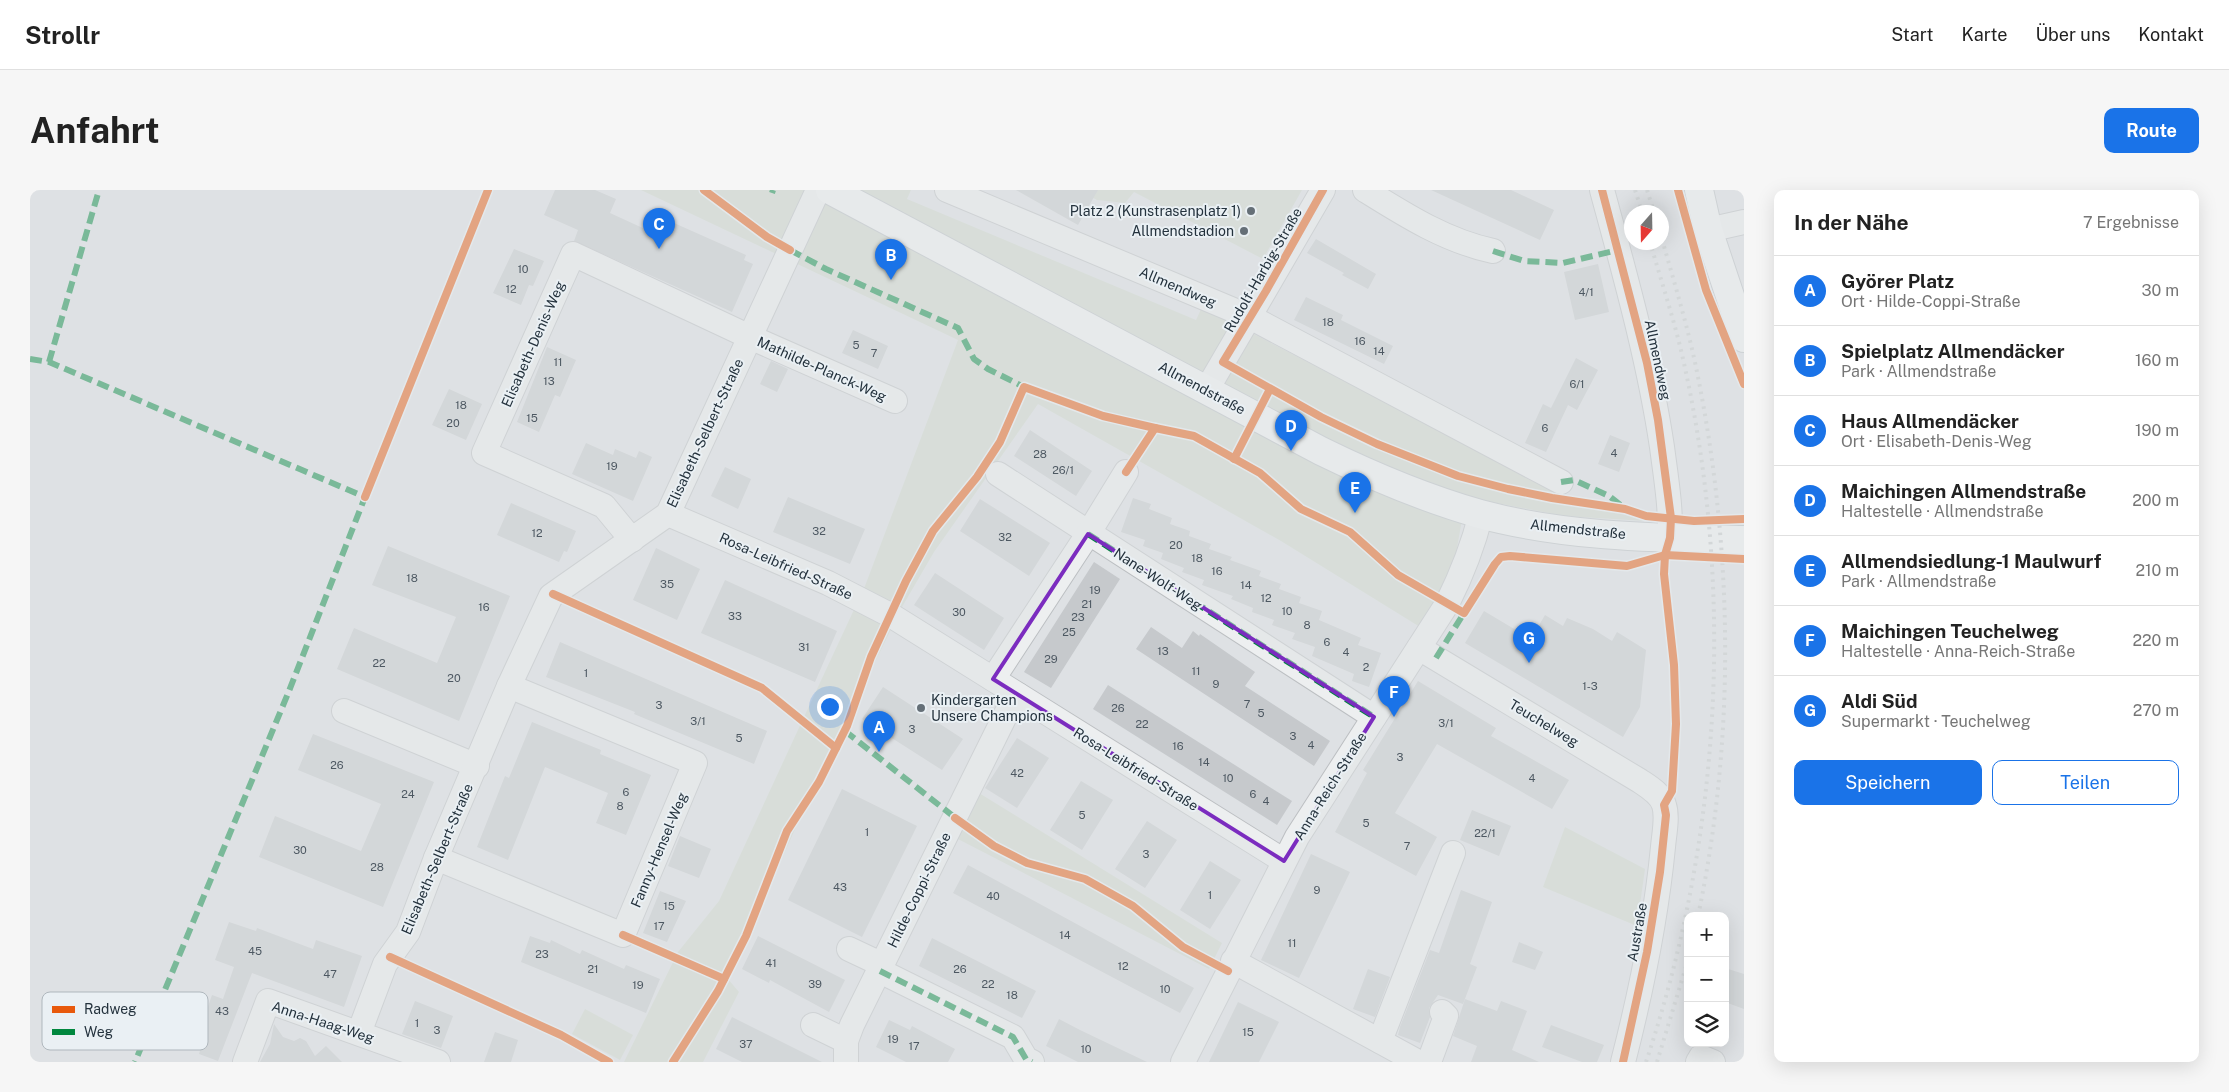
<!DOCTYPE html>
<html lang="de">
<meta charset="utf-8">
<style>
:root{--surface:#fff;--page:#f6f6f6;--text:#222;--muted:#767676;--line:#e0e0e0;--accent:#1a73e8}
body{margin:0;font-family:"Public Sans",sans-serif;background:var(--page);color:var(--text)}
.controls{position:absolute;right:15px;bottom:15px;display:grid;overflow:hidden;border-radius:10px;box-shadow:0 5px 20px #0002}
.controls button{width:45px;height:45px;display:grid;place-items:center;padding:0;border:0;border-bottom:1px solid var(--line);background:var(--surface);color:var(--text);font:25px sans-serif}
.compass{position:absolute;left:1594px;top:15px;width:45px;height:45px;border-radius:50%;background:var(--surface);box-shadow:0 5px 20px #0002;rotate:200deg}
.you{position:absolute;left:799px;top:516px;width:18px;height:18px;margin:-12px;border:4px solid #fff;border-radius:50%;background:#1a73e8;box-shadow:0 0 0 8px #1a73e833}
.badge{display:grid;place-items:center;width:32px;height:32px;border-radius:50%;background:var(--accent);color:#fff;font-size:16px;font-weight:700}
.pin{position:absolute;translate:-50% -41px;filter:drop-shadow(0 1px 2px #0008)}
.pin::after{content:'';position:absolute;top:26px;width:18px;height:15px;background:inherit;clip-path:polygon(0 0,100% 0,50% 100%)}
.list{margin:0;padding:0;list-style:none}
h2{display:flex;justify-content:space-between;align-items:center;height:65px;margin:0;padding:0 20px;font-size:21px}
h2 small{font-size:16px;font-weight:400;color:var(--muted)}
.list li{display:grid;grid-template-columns:32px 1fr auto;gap:15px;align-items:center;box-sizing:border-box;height:70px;padding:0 20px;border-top:1px solid var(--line)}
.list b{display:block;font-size:19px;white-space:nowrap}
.list p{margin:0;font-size:16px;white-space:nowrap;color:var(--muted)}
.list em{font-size:16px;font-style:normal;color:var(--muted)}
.actions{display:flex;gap:10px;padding:15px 20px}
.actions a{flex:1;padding:11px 0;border:1px solid var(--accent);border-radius:10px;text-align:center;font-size:18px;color:var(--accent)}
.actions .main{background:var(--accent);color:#fff}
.icon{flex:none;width:28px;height:28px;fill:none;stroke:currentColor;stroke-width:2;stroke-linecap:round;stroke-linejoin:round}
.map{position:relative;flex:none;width:1714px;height:872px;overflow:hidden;border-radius:10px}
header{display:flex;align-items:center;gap:30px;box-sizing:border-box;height:70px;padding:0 25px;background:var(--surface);border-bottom:1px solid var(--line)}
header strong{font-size:24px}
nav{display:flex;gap:28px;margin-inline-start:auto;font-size:18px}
.intro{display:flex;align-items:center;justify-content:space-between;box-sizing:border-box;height:120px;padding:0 30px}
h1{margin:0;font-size:35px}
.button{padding:12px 22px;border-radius:10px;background:var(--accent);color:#fff;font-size:18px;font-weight:700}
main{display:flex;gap:30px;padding:0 30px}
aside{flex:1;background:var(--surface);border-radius:10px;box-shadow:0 5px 20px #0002}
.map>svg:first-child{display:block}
.green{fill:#d0d8cd}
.building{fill:#c6c9cc}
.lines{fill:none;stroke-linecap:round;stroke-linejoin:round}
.minor-casing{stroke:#bcbfc2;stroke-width:26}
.major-casing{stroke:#b9bec2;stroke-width:30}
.minor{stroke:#edeff0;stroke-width:24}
.major{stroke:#f2f4f4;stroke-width:28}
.rail{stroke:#c6c9cb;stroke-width:4;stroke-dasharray:2.5 5;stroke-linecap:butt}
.quiet{stroke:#00873e;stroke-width:6;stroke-dasharray:12 6;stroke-linecap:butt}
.cycleway-casing{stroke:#eaf0f4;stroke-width:11}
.cycleway{stroke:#e8590c;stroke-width:8}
.marked{fill:none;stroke:#7b2cbf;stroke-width:4;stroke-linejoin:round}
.poi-dot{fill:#656f77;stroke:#eaf0f4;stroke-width:2}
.labels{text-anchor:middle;stroke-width:4;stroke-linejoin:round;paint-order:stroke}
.number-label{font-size:11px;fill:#4d5862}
.poi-label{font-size:14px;fill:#24323d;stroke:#eaf0f4;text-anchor:end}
.street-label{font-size:14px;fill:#24323d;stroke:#eaf0f4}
.key{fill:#eaf0f4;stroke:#afb7bd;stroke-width:1}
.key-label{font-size:14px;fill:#24323d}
</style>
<header>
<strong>Strollr</strong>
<nav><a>Start</a><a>Karte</a><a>Über uns</a><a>Kontakt</a></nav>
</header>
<div class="intro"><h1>Anfahrt</h1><a class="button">Route</a></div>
<main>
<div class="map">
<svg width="1714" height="872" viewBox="0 0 1714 872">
<rect width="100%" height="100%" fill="#dee1e4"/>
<g class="green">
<path d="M611 0H881L877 9 1166 130 1172 117 1527 302 1615 331 1534 326 1436 307 1424 375 1412 401 1390 437 1251 351 1008 214 904 362 872 417 788 588 698 789 709 802 673 872H594L648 762 689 711 767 542 835 396 928 150Z"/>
<path d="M1048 0H1272L1233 69 1104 2 1095 13 1067 10Z"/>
<path d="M949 603 1192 753 1179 779 926 648Z"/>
<path d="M1535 637 1615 679 1607 736 1513 697Z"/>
<path d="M555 819 603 845 590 870 542 844Z"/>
</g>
<g class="building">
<path d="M525 0H565L586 9 580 23 628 45 635 29 716 65 714 70 723 74 702 122 544 51 548 40 514 25Z"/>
<path d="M986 0H1068L1048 35Z"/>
<path d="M1401 0H1481L1524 20 1510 50Z"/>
<path d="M1286 49 1346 84 1338 99 1312 85 1314 83 1277 63Z"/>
<path d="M484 59 514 71 503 96 499 95 491 115 463 103Z"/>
<path d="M1568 74 1579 122 1545 130 1534 82Z"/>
<path d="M1276 107 1313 125 1311 130 1363 156 1354 174 1264 130Z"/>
<path d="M823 140 858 156 848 179 812 163Z"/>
<path d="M517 157 546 170 530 207 525 205 509 242 487 232Z"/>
<path d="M1546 168 1568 180 1547 220 1538 215 1516 262 1495 253 1513 214 1521 218Z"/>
<path d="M741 171 758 179 747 202 730 194Z"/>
<path d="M419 199 452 214 436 250 402 235Z"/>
<path d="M1000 240 1062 281 1046 306 984 266Z"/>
<path d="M1580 245 1600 253 1589 282 1568 274Z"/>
<path d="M556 253 583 265 585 259 606 268 609 261 622 267 603 311 542 284Z"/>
<path d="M695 277 721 289 708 319 681 306Z"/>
<path d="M758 307 835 339 820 374 743 342Z"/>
<path d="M1103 308 1121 314 1119 319 1142 328 1140 334 1160 341 1159 346 1181 354 1179 359 1202 367 1200 370 1231 381 1229 386 1251 394 1249 399 1271 407 1269 413 1292 421 1289 430 1331 448 1328 455 1351 463 1339 497 1322 491 1324 484 1282 466 1285 457 1262 449 1265 443 1242 435 1244 430 1222 422 1223 418 1201 409 1203 406 1172 395 1174 390 1152 382 1154 378 1131 369 1133 363 1113 356 1115 350 1091 342Z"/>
<path d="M950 309 1020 353 999 386 930 341Z"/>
<path d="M481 313 546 341 537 362 534 361 529 372 467 345Z"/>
<path d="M358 356 480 406 429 531 307 479 324 438 407 473 426 427 342 395Z"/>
<path d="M626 358 670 379 647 430 603 410Z"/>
<path d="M1064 372 1090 389 1021 498 994 482Z"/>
<path d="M905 383 974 428 954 460 884 415Z"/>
<path d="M695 390 807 441 785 492 671 443Z"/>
<path d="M1454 421 1501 449 1515 425 1533 436 1537 428 1563 439 1582 451 1587 442 1616 460 1610 517 1593 547 1435 453Z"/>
<path d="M1121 437 1152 458 1163 441 1169 446 1170 444 1225 482 1215 496 1300 551 1284 576 1106 459Z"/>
<path d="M530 452 737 541 724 574 604 524 605 522 516 487Z"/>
<path d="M1388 491 1466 538 1461 546 1539 590 1522 619 1407 554 1365 623 1407 647 1386 686 1305 642 1337 583 1333 580Z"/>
<path d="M1078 495 1262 611 1247 635 1063 519Z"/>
<path d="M853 497 933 549 912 580 832 529Z"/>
<path d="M502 532 571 560 570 564 621 585 596 645 566 633 578 603 515 577 478 670 447 657 475 586 479 588Z"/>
<path d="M283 544 404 592 353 717 229 667 245 626 331 661 351 614 268 580Z"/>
<path d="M987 548 1019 568 987 618 955 598Z"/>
<path d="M1051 591 1083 610 1052 660 1020 640Z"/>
<path d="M812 599 887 636 832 747 758 710Z"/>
<path d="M1442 620 1481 636 1469 666 1430 650Z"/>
<path d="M1117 631 1147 650 1115 698 1085 679Z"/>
<path d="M650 646 681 659 669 688 638 676Z"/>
<path d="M1281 664 1320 682 1269 788 1231 770Z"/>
<path d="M1180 671 1211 690 1180 739 1150 720Z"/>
<path d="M938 675 1164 798 1150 823 923 703Z"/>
<path d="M1431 700 1462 712 1440 774 1447 777 1433 814 1408 805 1399 818 1400 827 1390 853 1368 845 1370 837 1400 760 1409 763Z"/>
<path d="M630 701 656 711 637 752 613 743Z"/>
<path d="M199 732 226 741 227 738 283 759 286 750 332 766 314 817 222 783 188 871 169 864 174 847 168 845 182 805 193 809 204 777 185 770Z"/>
<path d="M500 746 520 753 521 750 550 764 552 760 594 779 596 775 630 789 616 823 491 772Z"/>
<path d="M728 746 815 790 799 822 740 790 739 793 712 779Z"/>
<path d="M902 748 1006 801 992 828 889 776Z"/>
<path d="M1489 752 1513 762 1505 780 1482 772Z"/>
<path d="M1695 778 1714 784V819L1695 812Z"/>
<path d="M1338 779 1360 787 1345 827 1323 819Z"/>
<path d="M1435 809 1467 821 1471 811 1497 821 1482 860 1509 872H1441L1447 856 1423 846Z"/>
<path d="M385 811 423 826 411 858 372 844Z"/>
<path d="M1208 812 1249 832 1229 872H1179Z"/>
<path d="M702 827 792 872H712L686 859Z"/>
<path d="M1029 829 1050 840 1117 872H1048L1016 856Z"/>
<path d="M859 830 880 840 882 836 925 859 918 872H876L846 857Z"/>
<path d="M244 834 253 847 264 851 270 848 276 851 285 866 296 856 312 872H230L240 854Z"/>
<path d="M1521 835 1574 855 1567 872H1552L1512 857Z"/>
<path d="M465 842 488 850 481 872H454Z"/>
</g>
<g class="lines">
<defs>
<g id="minor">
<path d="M917 0 1220 127 1531 292"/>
<path d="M1335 0C1375 25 1416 51 1463 61"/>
<path d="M1572 0C1595 85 1619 170 1632 257 1636 288 1641 317 1640 348"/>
<path d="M1678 40 1714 32"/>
<path d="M1176 201 1293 0"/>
<path d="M968 284 1344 527"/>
<path d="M638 324 798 393 862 426 1254 671"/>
<path d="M602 350 574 316 454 263 543 64 720 147 865 211"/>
<path d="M1389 458 1610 591C1619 597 1631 604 1634 615 1638 627 1634 644 1633 657 1626 729 1611 802 1593 872"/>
<path d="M963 489 1058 344 1096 282"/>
<path d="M314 521 447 576"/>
<path d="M406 668 593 745 665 573 479 496"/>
<path d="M819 759 853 775"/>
<path d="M1203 771 1388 872"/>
<path d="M850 781 983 847 996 869 1002 872"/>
<path d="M783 835 816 851"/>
<path d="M329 843 355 774 378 742 406 668 479 496 521 406 638 324 788 0"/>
<path d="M1350 851 1423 663"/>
<path d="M215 872 238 811 408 872"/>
<path d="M816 872V851L822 835 976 524 988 505"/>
<path d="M1153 872 1267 647 1417 414C1432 384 1443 356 1451 324"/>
<path d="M1399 872 1416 826 1412 822"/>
<path d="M1668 872 1671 867 1683 872"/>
</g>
<g id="major">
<path d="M800 0 1291 261C1342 286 1394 308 1450 324 1535 347 1626 348 1714 350"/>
<path d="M1669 0 1678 40 1714 148"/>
</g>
</defs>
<use href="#minor" class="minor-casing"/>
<use href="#major" class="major-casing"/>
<use href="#minor" class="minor"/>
<use href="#major" class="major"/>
<g class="rail">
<path d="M1605 0 1612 22"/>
<path d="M1617 0 1624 22"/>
<path d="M1632 49C1644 92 1657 134 1666 177 1703 357 1706 546 1668 726"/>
<path d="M1616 872C1690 650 1705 407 1655 178 1646 135 1632 94 1620 52"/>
<path d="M1627 872 1658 770"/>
</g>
<g class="quiet">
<path d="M742 3 743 0"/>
<path d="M760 60 796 79 928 138 944 169 958 179 994 197"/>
<path d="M1463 61 1494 71 1533 73 1588 60"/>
<path d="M0 169 19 172 335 307 259 501 105 872"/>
<path d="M19 172 69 0"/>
<path d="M1531 292 1544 290 1579 306 1593 317"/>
<path d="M1058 344 1344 527"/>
<path d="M1406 468 1434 423"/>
<path d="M815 541 928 630"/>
<path d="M850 781 983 847 996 869 1002 872"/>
</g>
<defs>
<g id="cycleway">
<path d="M674 0 737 47 760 60"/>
<path d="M1293 0 1236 101 1193 172 1291 227 1347 254 1428 286 1478 299 1522 308 1595 319 1616 326 1664 331 1714 329"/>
<path d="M1572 0 1617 173 1628 230 1641 328 1640 348 1635 365 1634 384 1644 475 1646 534 1642 601 1634 615 1636 625 1630 682 1617 762 1593 872"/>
<path d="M1648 0 1676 100 1714 194"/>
<path d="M1125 238 1164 246 1230 283 1271 319 1320 342 1368 385 1434 423 1465 374 1471 367 1480 366 1597 376 1635 365 1714 369"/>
<path d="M1204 269 1240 199"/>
<path d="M335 307 458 0"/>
<path d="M523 404 732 498 806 558"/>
<path d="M925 628 964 656 997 673 1055 689 1103 716 1153 757 1198 781"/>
<path d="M593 745 694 789"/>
<path d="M360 767 531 845 579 872"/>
<path d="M643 872 688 801 716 746 757 641 789 592 817 536 841 467 876 391 903 341 947 287 970 252 994 197 1073 226 1125 238 1096 282"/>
</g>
</defs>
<use href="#cycleway" class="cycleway-casing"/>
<use href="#cycleway" class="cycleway"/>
</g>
<path d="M0 0H1714V872H0ZM1058 344 1344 527 1254 671 963 489Z" fill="#dee1e4" fill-opacity=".55" fill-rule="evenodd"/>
<path class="marked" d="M1058 344 1344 527 1254 671 963 489Z"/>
<g class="poi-dot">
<circle cx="1221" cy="21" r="5"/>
<circle cx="1214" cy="41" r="5"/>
<circle cx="891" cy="518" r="5"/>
</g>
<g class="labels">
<g class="number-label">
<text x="493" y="83">10</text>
<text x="481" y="103">12</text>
<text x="1556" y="106">4/1</text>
<text x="1298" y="136">18</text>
<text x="1330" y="155">16</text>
<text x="826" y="159">5</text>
<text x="1349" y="165">14</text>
<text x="844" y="167">7</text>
<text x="528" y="176">11</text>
<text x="519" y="195">13</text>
<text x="1547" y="198">6/1</text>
<text x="431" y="219">18</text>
<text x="502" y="232">15</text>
<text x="423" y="237">20</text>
<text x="1515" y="242">6</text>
<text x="1584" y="267">4</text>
<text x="1010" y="268">28</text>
<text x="582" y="280">19</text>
<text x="1033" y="284">26/1</text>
<text x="789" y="345">32</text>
<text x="507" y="347">12</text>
<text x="975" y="351">32</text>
<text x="1146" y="359">20</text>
<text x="1167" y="372">18</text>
<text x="1187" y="385">16</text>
<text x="382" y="392">18</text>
<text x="637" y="398">35</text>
<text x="1216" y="399">14</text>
<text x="1065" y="404">19</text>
<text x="1236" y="412">12</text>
<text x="1057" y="418">21</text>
<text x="454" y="421">16</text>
<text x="1257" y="425">10</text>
<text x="929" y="426">30</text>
<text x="705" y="430">33</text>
<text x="1048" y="431">23</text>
<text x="1277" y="439">8</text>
<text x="1039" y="446">25</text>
<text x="1297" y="456">6</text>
<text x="774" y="461">31</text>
<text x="1133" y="465">13</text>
<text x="1316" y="466">4</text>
<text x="1021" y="473">29</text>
<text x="349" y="477">22</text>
<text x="1336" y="481">2</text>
<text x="1166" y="485">11</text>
<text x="556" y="487">1</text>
<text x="424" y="492">20</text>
<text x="1186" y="498">9</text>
<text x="1560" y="500">1-3</text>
<text x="1217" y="518">7</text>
<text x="629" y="519">3</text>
<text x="1088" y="522">26</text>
<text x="1231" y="527">5</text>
<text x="668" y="535">3/1</text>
<text x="1416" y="537">3/1</text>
<text x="1112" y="538">22</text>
<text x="882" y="543">3</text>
<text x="1263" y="550">3</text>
<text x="709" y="552">5</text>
<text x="1281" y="559">4</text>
<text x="1148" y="560">16</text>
<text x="1370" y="571">3</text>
<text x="1174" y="576">14</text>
<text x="307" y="579">26</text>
<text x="987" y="587">42</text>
<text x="1198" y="592">10</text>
<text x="1502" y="592">4</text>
<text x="596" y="606">6</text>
<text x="378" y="608">24</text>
<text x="1223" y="608">6</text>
<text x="1236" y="615">4</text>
<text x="590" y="620">8</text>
<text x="1052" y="629">5</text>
<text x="1336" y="637">5</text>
<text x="837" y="646">1</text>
<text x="1455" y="647">22/1</text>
<text x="1377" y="660">7</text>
<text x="270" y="664">30</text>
<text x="1116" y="668">3</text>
<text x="347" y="681">28</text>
<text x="810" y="701">43</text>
<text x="1287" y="704">9</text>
<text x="1180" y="709">1</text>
<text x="963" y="710">40</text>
<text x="639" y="720">15</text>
<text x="629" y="740">17</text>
<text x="1035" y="749">14</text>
<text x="1262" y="757">11</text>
<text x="225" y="765">45</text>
<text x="512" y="768">23</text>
<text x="741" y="777">41</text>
<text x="1093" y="780">12</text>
<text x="563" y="783">21</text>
<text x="930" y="783">26</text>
<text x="300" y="788">47</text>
<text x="785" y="798">39</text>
<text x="958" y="798">22</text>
<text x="608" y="799">19</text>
<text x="1135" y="803">10</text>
<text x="982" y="809">18</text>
<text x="192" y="825">43</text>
<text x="387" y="837">1</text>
<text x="407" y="844">3</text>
<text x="1218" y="846">15</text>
<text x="863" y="853">19</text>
<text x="716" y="858">37</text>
<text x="884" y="860">17</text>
<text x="1056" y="863">10</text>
</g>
<g class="poi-label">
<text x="1211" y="26">Platz 2 (Kunstrasenplatz 1)</text>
<text x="1204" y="46">Allmendstadion</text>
<text x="901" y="515" text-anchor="start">Kindergarten<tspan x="901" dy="16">Unsere Champions</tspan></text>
</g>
<g class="street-label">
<text transform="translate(1233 80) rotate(-60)" y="5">Rudolf-Harbig-Straße</text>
<text transform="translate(1148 97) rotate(23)" y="5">Allmendweg</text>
<text transform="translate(503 154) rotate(-66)" y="5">Elisabeth-Denis-Weg</text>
<text transform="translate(1628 170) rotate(78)" y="5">Allmendweg</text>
<text transform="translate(792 179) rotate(24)" y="5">Mathilde-Planck-Weg</text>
<text transform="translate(1172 198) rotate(28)" y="5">Allmendstraße</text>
<text transform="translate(675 243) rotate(-65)" y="5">Elisabeth-Selbert-Straße</text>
<text transform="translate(1548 339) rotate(6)" y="5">Allmendstraße</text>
<text transform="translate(756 376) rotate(24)" y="5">Rosa-Leibfried-Straße</text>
<text transform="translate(1128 389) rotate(33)" y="5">Nane-Wolf-Weg</text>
<text transform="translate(1514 533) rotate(31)" y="5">Teuchelweg</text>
<text transform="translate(1106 579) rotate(32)" y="5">Rosa-Leibfried-Straße</text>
<text transform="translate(1300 596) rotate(-58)" y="5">Anna-Reich-Straße</text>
<text transform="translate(629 660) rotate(-67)" y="5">Fanny-Hensel-Weg</text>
<text transform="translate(407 669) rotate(-67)" y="5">Elisabeth-Selbert-Straße</text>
<text transform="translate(889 700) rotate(-64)" y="5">Hilde-Coppi-Straße</text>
<text transform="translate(1607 742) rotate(-80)" y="5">Austraße</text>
<text transform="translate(293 832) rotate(18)" y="5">Anna-Haag-Weg</text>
</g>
</g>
<rect x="12" y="802" width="166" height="58" rx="8" class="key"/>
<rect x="22" y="816" width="23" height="7" fill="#e8590c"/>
<rect x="22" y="839" width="23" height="6" fill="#00873e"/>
<g class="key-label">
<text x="54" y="824">Radweg</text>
<text x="54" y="847">Weg</text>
</g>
</svg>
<div class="controls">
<button>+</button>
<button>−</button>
<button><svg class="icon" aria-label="layers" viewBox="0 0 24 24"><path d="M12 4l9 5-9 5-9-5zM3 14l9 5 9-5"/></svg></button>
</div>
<svg class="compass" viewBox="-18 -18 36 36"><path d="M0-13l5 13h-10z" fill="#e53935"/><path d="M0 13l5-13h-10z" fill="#767676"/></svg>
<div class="you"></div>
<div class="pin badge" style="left:849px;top:562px">A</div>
<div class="pin badge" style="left:861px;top:90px">B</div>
<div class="pin badge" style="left:629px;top:59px">C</div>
<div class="pin badge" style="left:1261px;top:261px">D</div>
<div class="pin badge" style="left:1325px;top:323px">E</div>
<div class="pin badge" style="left:1364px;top:527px">F</div>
<div class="pin badge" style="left:1499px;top:473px">G</div>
</div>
<aside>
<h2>In der Nähe<small>7 Ergebnisse</small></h2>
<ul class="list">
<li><span class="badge">A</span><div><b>Györer Platz</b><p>Ort · Hilde-Coppi-Straße</p></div><em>30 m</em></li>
<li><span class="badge">B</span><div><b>Spielplatz Allmendäcker</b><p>Park · Allmendstraße</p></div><em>160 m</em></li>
<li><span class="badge">C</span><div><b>Haus Allmendäcker</b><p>Ort · Elisabeth-Denis-Weg</p></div><em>190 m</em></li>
<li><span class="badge">D</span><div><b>Maichingen Allmendstraße</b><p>Haltestelle · Allmendstraße</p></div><em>200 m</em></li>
<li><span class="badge">E</span><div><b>Allmendsiedlung-1 Maulwurf</b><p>Park · Allmendstraße</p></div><em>210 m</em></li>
<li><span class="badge">F</span><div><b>Maichingen Teuchelweg</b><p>Haltestelle · Anna-Reich-Straße</p></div><em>220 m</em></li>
<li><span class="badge">G</span><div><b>Aldi Süd</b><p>Supermarkt · Teuchelweg</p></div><em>270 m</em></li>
</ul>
<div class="actions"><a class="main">Speichern</a><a>Teilen</a></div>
</aside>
</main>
